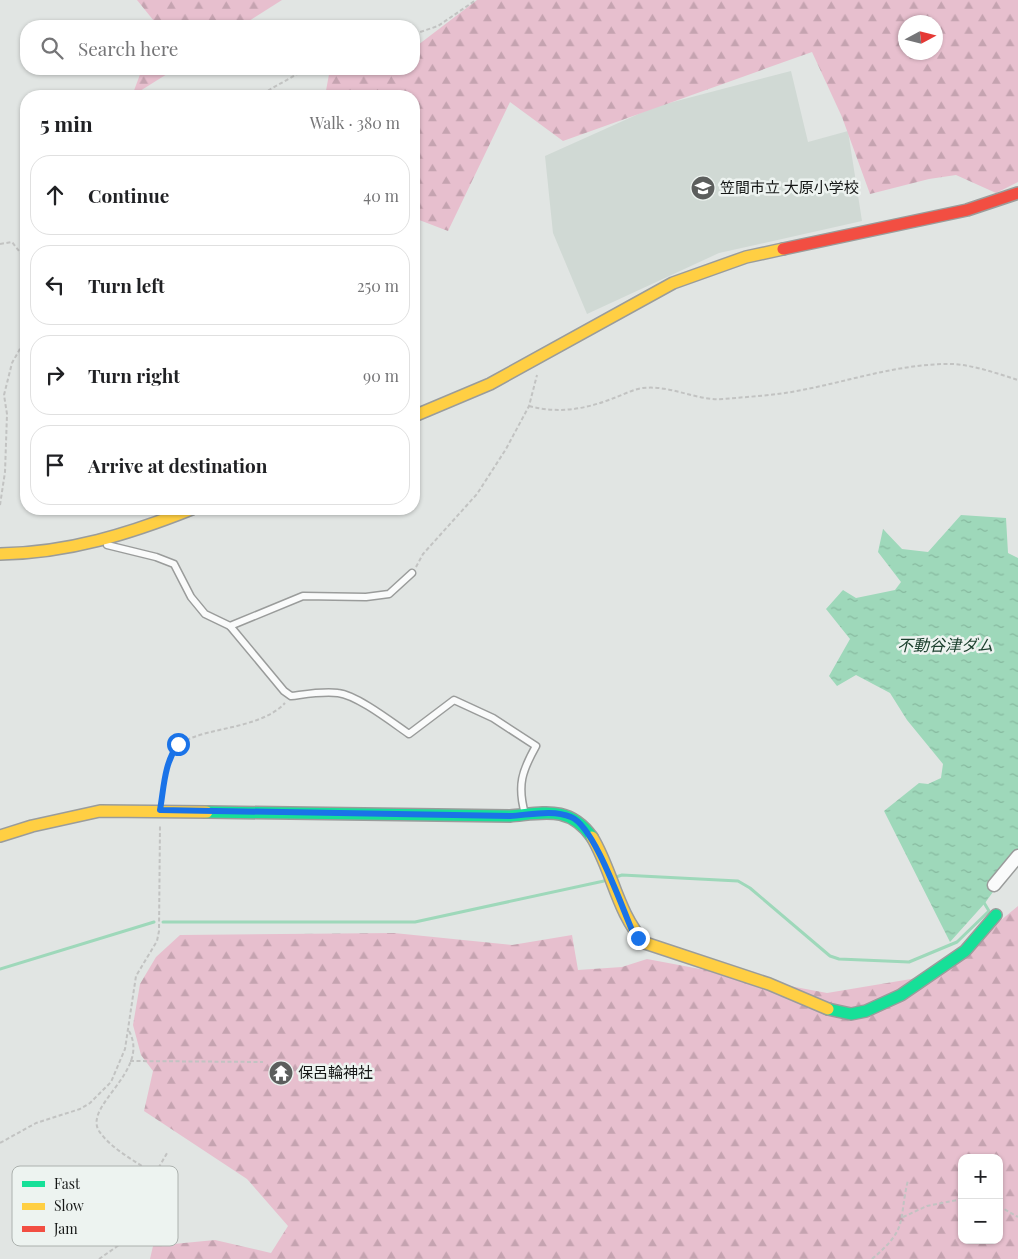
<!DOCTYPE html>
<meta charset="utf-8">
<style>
:root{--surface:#fff;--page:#f2f2f2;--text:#202124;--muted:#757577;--line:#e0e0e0}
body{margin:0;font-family:"Playfair Display","Noto Sans JP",serif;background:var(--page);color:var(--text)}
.controls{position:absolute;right:15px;bottom:15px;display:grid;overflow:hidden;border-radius:10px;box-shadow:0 1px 4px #0004}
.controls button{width:45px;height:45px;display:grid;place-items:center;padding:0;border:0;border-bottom:1px solid var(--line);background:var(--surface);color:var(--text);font:25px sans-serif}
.compass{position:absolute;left:898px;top:15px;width:45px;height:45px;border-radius:50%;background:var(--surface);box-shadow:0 1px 4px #0004;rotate:83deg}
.stop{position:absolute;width:15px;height:15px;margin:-11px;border:4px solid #1a73e8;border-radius:50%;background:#fff}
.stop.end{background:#1a73e8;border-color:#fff;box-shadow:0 1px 5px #0008}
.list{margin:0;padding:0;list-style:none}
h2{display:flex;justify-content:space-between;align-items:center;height:65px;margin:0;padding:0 20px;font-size:21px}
h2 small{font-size:16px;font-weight:400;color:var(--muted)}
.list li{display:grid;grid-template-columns:32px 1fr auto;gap:15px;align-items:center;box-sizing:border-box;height:80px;margin:0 10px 10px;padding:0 10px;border:1px solid var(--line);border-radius:20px}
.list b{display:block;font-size:19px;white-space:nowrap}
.list em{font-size:16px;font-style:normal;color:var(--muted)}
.icon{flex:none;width:28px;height:28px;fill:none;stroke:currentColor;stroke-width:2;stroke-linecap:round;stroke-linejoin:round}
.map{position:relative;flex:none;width:1018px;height:1259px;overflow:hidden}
.search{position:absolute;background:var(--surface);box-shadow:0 1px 4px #0004;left:20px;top:20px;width:400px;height:55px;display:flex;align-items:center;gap:12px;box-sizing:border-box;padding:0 18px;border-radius:20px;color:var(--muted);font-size:19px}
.panel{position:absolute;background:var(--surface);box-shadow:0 1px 4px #0004;left:20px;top:90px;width:400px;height:425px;border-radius:20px}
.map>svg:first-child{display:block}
.built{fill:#d0d9d4}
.forest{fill:url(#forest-firs);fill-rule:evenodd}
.water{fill:url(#water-ripples)}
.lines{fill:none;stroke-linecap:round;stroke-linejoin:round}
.stream{stroke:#9ed8ba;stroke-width:3}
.lane-casing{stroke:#9a9c9b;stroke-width:9}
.street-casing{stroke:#9a9c9b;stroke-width:15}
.fast-casing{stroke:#9a9c9b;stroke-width:14}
.slow-casing{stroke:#9a9c9b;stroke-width:14}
.jam-casing{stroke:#9a9c9b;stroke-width:14}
.path{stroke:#c2c3c2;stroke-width:2;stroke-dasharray:4 2.5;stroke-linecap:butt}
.lane{stroke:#fafbfb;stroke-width:6}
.street{stroke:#fafbfb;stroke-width:12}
.fast{stroke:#16e098;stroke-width:11}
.slow{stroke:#ffcf43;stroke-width:11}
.jam{stroke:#f24e42;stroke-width:11}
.route{stroke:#1a73e8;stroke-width:6}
.labels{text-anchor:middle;stroke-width:5;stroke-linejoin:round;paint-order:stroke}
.poi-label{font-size:15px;fill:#141615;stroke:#edf3f0;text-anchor:start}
.water-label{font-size:16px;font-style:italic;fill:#1c402e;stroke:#edf3f0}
.key{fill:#edf3f0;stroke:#acb1ae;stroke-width:1}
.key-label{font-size:14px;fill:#141615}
</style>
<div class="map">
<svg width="1018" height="1259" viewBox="0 0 1018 1259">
<defs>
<pattern id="forest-firs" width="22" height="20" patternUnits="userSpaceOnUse" patternTransform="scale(1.25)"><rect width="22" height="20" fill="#e7bfce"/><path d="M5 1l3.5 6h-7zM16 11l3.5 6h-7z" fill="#c5a3b0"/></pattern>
<pattern id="water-ripples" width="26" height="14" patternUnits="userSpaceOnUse" patternTransform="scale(1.25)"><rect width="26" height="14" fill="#9ed8ba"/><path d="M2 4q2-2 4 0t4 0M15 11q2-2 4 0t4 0" fill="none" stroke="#87b99f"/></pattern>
</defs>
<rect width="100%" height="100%" fill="#e1e5e3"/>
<path class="built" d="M791 71 808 142 848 131 862 221 719 253 587 314 553 233 545 156 654 107Z"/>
<g class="forest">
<path d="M137 0H282L241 26H158Z"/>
<path d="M477 0H1018V182L996 193 956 175 929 179 870 194 842 117 812 52 563 141 510 102 448 231 414 218V96H325L330 69H355L381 73 387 69H414V48ZM906 22H936V52H906Z"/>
<path d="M142 69H175L132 96Z"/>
<path d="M1018 906V1259H150L153 1246 215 1240 271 1253 288 1226 247 1179 144 1111 153 1071 141 1055 133 1025 140 984 156 957 180 935 394 933 512 945 572 935 578 970 622 967 647 959 827 993 935 975ZM962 1158H999V1240H962Z"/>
</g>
<path class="water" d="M961 515 1006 518 1008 553 1018 558V857L985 903 950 942 884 811 919 783 928 784 941 778 943 764 907 720 890 693 856 675 837 686 829 676 850 639 826 609 843 590 856 598 895 590 901 582 878 552 883 529 902 549 928 552Z"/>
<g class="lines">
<g class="stream">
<path d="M616 877 622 875 738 881 750 888 830 956 839 959 909 962 957 942 989 911 983 901"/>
<path d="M163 922H415L604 881"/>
<path d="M0 969 154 922"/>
</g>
<defs>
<g id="lane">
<path d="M107 545 156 557 174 564 191 597 205 614 230 626 284 691 291 696C307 694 323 691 338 693 357 695 393 723 409 734L454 700 493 718 536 746C522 771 517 785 525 814"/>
<path d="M230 626 303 596 366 597 389 594 412 573"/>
</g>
<path id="street" d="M994 885 1018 856"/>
<g id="fast">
<path d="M207 812 510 816C544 813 569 805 592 837"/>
<path d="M828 1009 851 1014 866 1011 901 995 965 951 996 915"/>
</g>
<g id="slow">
<path d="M414 416 490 384 673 283 746 257 783 249"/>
<path d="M0 554C68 553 129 534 192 509"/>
<path d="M0 836 32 826 100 811 207 812"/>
<path d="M592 837C613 872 617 913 645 943L769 984 828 1009"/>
</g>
<path id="jam" d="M783 249 967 210 1018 193"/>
</defs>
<use href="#lane" class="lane-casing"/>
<use href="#street" class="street-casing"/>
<use href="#fast" class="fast-casing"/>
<use href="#slow" class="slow-casing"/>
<use href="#jam" class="jam-casing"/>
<g class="path">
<path d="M414 34 438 26 476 0"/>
<path d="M264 96 269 90 306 69"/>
<path d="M0 244 12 242 26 260"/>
<path d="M529 406C559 414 586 409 614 398 623 395 633 389 643 388 673 385 695 401 724 399 744 397 765 396 785 393 838 385 890 365 945 364 969 363 995 373 1018 380"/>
<path d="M0 505 5 472 7 414 4 395 12 363 26 338"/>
<path d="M416 567 423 554 477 494 506 449 529 406 537 375"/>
<path d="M162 797C164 783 165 766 172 753 187 725 256 734 285 703"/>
<path d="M129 1031C151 1071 83 1105 99 1131 111 1149 137 1162 154 1174"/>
<path d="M130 1061 263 1062"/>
<path d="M0 1143 36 1123 80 1109 90 1103 111 1082 125 1049 136 976 157 941 159 931 160 825"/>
<path d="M999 1206 1018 1217"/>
<path d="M903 1217 927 1206 962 1199"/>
<path d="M99 1259 142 1229 146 1222 150 1183 167 1153"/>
<path d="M872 1259C909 1228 898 1222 908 1180"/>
</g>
<use href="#lane" class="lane"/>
<use href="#street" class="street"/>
<use href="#fast" class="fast"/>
<use href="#slow" class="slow"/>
<use href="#jam" class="jam"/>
</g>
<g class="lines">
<path class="route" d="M178 744C164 764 164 787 160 810L510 816C529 815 553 809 571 817 594 826 621 905 632 930L638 938"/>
</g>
<defs>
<symbol id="school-disc" viewBox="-11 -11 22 22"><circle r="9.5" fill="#5c5e5d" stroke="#edf3f0"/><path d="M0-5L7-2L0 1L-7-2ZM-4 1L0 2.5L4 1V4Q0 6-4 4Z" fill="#fff"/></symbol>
<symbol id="temple-disc" viewBox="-11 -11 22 22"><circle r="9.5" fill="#5c5e5d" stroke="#edf3f0"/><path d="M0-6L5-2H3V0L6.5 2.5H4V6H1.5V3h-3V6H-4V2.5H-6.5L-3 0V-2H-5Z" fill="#fff"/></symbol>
</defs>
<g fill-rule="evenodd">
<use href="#school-disc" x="689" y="174" width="28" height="28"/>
<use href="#temple-disc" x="267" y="1059" width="28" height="28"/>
</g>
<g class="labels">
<g class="poi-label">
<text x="720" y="193">笠間市立 大原小学校</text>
<text x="298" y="1078">保呂輪神社</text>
</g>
<g class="water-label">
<text x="945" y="651">不動谷津ダム</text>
</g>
</g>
<rect x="12" y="1166" width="166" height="80" rx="8" class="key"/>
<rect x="22" y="1181" width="23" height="6" fill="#16e098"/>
<rect x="22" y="1203" width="23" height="7" fill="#ffcf43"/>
<rect x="22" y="1226" width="23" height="6" fill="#f24e42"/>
<g class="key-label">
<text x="54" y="1189">Fast</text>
<text x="54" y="1211">Slow</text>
<text x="54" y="1234">Jam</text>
</g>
</svg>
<div class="controls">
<button>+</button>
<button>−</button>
</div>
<svg class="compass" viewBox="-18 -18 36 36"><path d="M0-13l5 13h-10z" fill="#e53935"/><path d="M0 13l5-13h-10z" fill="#757577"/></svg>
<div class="stop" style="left:178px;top:744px"></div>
<div class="stop end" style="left:638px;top:938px"></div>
<div class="search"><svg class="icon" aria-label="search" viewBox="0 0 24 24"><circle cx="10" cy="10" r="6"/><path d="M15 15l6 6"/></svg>Search here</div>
<section class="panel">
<h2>5 min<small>Walk · 380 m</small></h2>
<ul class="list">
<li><svg class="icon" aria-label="ahead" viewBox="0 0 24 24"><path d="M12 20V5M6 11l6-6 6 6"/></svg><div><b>Continue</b></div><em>40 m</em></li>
<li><svg class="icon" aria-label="left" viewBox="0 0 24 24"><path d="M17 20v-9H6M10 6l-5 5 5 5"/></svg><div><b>Turn left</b></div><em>250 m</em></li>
<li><svg class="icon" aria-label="right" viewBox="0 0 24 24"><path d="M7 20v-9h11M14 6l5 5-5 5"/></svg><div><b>Turn right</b></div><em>90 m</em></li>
<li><svg class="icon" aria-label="arrive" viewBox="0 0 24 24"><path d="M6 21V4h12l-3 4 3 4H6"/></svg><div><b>Arrive at destination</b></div></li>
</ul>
</section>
</div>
